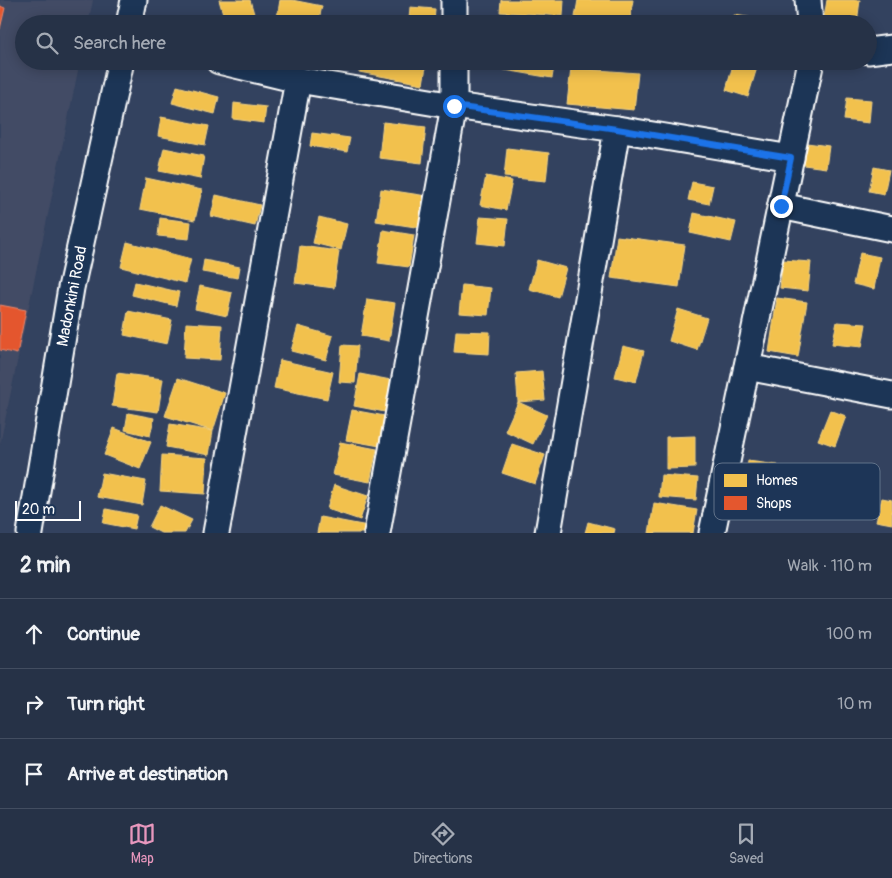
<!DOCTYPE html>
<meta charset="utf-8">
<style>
:root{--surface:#263247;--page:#323e52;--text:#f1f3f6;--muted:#a4aab4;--line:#424d60;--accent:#e797bd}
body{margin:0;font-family:Pangolin,sans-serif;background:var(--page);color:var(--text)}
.scale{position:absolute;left:15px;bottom:12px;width:66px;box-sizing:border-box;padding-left:5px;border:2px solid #fff;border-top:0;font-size:14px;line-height:18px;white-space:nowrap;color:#fff;-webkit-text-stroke:4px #1d3557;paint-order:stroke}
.stop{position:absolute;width:15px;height:15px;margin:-11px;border:4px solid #1a73e8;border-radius:50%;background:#fff}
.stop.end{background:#1a73e8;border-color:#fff;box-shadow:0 1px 5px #0008}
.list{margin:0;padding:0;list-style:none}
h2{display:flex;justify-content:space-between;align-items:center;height:65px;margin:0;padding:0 20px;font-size:21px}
h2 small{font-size:16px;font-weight:400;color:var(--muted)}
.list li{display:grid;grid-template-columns:32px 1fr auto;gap:15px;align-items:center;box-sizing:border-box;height:70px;padding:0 20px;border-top:1px solid var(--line)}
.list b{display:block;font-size:19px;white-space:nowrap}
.list em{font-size:16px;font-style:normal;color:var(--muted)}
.icon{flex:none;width:28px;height:28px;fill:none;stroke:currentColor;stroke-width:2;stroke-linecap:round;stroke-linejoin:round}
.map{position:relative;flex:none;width:892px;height:533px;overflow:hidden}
.search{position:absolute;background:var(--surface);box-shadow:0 2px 12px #0003;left:15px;right:15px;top:15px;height:55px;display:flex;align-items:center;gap:12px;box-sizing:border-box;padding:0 18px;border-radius:28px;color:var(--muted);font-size:19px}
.sheet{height:275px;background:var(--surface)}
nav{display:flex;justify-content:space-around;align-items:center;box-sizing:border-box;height:70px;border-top:1px solid var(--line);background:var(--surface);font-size:14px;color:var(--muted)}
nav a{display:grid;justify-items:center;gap:2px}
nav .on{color:var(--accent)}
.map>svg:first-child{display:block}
.built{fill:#434c65}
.homes{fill:#f2c14e;stroke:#f6d483}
.shops{fill:#e4572e;stroke:#ec896d}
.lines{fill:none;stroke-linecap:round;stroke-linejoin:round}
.minor-casing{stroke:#fff;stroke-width:29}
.minor{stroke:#1d3557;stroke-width:25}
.route{stroke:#1a73e8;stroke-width:6}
.labels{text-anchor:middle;stroke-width:5;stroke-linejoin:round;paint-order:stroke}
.street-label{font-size:16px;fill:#fff;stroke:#1d3557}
.key{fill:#1d3557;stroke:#617289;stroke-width:1}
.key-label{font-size:14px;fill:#fff}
</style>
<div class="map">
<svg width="892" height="533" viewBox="0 0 892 533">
<rect width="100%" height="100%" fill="#33425f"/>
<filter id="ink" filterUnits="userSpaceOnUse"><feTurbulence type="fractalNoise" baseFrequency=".02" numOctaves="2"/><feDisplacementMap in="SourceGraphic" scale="10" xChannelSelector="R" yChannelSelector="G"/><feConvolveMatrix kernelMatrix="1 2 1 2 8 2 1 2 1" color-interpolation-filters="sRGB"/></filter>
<g filter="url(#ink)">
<path class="built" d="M0 0H93L88 24H24V61H80L0 444Z"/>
<g class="homes">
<path d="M219 0H250L257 24H226Z"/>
<path d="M280 0H292L322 6 318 24H276Z"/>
<path d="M501 0H564L563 16 500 12Z"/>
<path d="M578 0H633L629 24H610L575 17Z"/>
<path d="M827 0H860L857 23 824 18Z"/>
<path d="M410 7 435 9 434 24H399L400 19H409Z"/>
<path d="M734 15 773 21 772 24H733Z"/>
<path d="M361 61H427L423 84 359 72Z"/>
<path d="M501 61H555L552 78 499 69Z"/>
<path d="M734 61H759L748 97 726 90Z"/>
<path d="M571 68 638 73 634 110 567 104Z"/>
<path d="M177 86 219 97 215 114 172 103Z"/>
<path d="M847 98 871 100 869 123 844 120Z"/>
<path d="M234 103 266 107 264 123 233 119Z"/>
<path d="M161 117 209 126 205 145 158 136Z"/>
<path d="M383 122 426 127 422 163 379 158Z"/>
<path d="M312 133 350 138 347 152 310 146Z"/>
<path d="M807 143 829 146 826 168 804 165Z"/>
<path d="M164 148 204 156 200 179 159 171Z"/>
<path d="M507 148 549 153 546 181 504 177Z"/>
<path d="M874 167 889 170 884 194 869 191Z"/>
<path d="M486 176 512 181 506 210 480 205Z"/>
<path d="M146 178 202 190 195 220 140 209Z"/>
<path d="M692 182 713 186 709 204 688 200Z"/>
<path d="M381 189 427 196 422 228 376 221Z"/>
<path d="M216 195 260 205 255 226 211 216Z"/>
<path d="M694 213 736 222 731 242 690 233Z"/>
<path d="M319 217 347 224 341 250 313 243Z"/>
<path d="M480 217 508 219 505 246 477 243Z"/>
<path d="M160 218 191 222 189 239 158 236Z"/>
<path d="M383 230 414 235 409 267 378 263Z"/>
<path d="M617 236 685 245 679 287 611 278Z"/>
<path d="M127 242 191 259 185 283 121 267Z"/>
<path d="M300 246 339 251 334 288 295 283Z"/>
<path d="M860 253 880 257 874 289 853 284Z"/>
<path d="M204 260 240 267 238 278 202 272Z"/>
<path d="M537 260 566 268 558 297 529 289Z"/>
<path d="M783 260 811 262 808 291 780 288Z"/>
<path d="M135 282 179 292 176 306 132 295Z"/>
<path d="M462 285 491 288 488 315 459 313Z"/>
<path d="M200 286 232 293 227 316 195 309Z"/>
<path d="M777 298 807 302 798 357 769 352Z"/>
<path d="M367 299 395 303 389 341 361 336Z"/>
<path d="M678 309 707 318 697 350 669 341Z"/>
<path d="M128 311 172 320 167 344 124 335Z"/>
<path d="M837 322 866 324 862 347 832 344Z"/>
<path d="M186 323 222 325 220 360 184 358Z"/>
<path d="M298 326 333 336 326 360 291 351Z"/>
<path d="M456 331 490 332 489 354 454 352Z"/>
<path d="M342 345 358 346 355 383 339 382Z"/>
<path d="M623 346 644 351 636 382 615 377Z"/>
<path d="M280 360 333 372 327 399 274 388Z"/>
<path d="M542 371 545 400 518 402 516 373Z"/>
<path d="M117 373 163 379 158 412 112 406Z"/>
<path d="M360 374 396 381 390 413 354 406Z"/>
<path d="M178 378 225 393 213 431 165 416Z"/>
<path d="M518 402 547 415 533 444 505 431Z"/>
<path d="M352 410 385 416 380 446 346 440Z"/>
<path d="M830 410 846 416 835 446 818 440Z"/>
<path d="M128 413 154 418 150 436 125 430Z"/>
<path d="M170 424 213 431 209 455 166 447Z"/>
<path d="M114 428 151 442 140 469 104 455Z"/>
<path d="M695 436V468L666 469V437Z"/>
<path d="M340 442 377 449 370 482 333 475Z"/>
<path d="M512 444 545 455 535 484 502 473Z"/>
<path d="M162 455 207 458 205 494 160 491Z"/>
<path d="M748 461 778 465 775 488 745 484Z"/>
<path d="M102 473 146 481 142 505 97 497Z"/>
<path d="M661 475 698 478 696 500 659 497Z"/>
<path d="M334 485 368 496 360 520 327 509Z"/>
<path d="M882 498 892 500V524L876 521Z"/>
<path d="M654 503 697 510 693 533H649Z"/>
<path d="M160 505 192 520 185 533H161L149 527Z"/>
<path d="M106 509 137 515 134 529 103 523Z"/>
<path d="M320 517 368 526 367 533H317Z"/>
<path d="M588 522 615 529 614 533H585Z"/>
</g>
<g class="shops">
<path d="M0 6 5 8 0 29Z"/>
<path d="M0 305 26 310 17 354 0 350Z"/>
</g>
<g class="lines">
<defs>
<g id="minor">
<path d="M808 0 810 24"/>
<path d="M129 24 134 0"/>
<path d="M454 24V0"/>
<path d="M868 51 892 48"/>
<path d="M219 61 298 80 454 106 617 129 791 158"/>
<path d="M781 206 892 229"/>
<path d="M747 367 892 395"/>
<path d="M30 533 71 288 121 61"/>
<path d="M216 533 298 80"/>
<path d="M377 533 454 106V61"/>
<path d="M548 533 617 129"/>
<path d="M712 533 811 61"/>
</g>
</defs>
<use href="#minor" class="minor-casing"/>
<use href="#minor" class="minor"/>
</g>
</g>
<g class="lines" filter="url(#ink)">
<path class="route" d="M454 106 617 129 791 158 781 206"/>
</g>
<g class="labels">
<g class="street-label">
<text transform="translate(71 296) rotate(-79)" y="6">Madonkini Road</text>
</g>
</g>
<rect x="714" y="463" width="166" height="57" rx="8" class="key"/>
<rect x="724" y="474" width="23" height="13" fill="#f2c14e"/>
<rect x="724" y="496" width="23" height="14" fill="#e4572e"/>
<g class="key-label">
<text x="756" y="485">Homes</text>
<text x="756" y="508">Shops</text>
</g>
</svg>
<div class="scale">20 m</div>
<div class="stop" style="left:454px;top:106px"></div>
<div class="stop end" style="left:781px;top:206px"></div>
<div class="search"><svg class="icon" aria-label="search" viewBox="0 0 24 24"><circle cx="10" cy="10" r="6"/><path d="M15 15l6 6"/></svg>Search here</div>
</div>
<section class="sheet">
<h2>2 min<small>Walk · 110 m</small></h2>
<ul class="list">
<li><svg class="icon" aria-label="ahead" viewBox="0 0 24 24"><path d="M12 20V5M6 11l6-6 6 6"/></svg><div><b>Continue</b></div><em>100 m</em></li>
<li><svg class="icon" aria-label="right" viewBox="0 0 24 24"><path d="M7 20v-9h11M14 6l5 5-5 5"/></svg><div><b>Turn right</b></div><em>10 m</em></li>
<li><svg class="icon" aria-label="arrive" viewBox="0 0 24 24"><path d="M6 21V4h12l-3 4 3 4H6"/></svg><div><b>Arrive at destination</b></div></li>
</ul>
</section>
<nav>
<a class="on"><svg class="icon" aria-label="map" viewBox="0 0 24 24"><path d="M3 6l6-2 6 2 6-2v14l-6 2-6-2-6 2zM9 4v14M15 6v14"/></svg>Map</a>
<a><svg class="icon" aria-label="directions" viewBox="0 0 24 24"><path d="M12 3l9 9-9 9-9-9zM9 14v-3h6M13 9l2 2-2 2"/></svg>Directions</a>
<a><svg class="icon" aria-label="saved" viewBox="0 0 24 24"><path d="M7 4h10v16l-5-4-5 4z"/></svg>Saved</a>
</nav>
